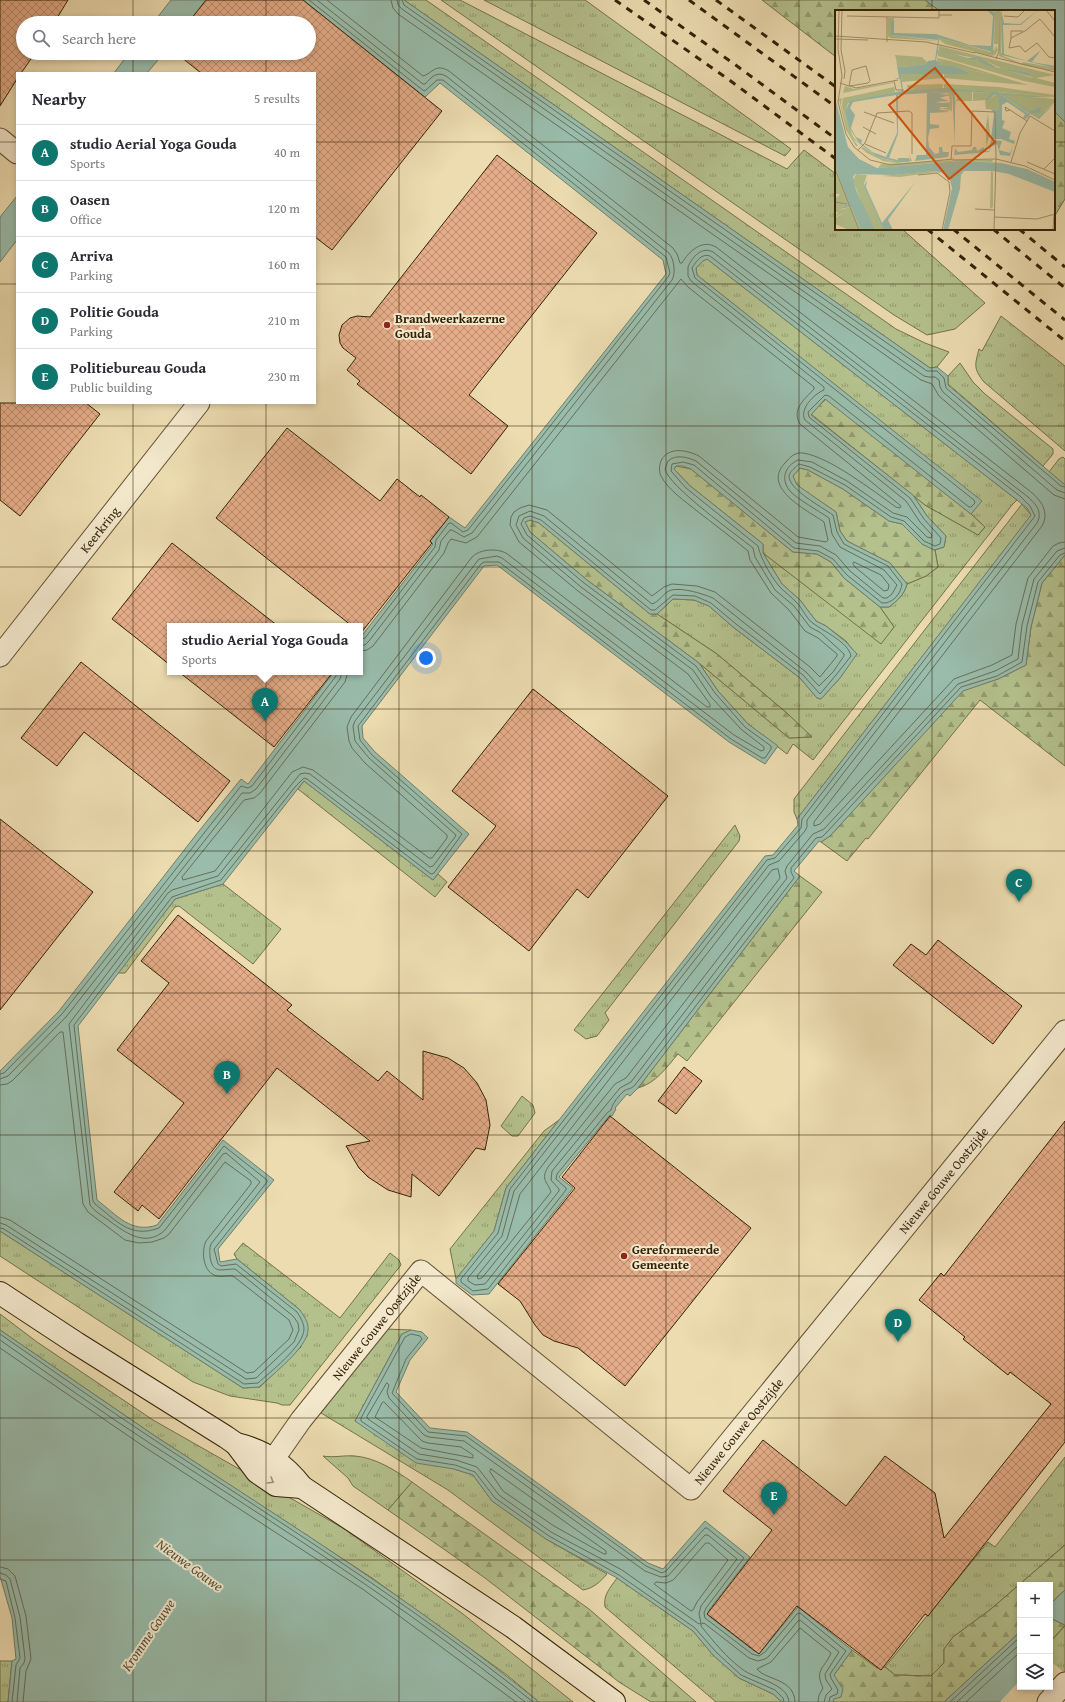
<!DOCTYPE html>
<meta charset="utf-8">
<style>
:root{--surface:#fff;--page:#f7f7f7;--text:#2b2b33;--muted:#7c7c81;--line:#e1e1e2;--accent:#0f766e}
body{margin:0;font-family:"Gentium Book Plus",serif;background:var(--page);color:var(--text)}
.controls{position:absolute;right:12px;bottom:12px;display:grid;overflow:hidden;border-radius:0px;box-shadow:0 2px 6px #0003}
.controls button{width:36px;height:36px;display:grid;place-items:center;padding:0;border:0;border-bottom:1px solid var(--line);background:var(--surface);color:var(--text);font:20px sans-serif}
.you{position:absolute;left:426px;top:658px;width:14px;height:14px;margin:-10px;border:3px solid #fff;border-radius:50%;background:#1a73e8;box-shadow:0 0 0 6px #1a73e833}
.badge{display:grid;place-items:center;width:26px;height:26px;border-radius:50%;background:var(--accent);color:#fff;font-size:13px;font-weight:700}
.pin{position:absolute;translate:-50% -33px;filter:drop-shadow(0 1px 2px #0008)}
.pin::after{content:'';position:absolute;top:21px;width:14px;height:12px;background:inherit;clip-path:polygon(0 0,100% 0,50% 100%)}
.popup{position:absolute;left:167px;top:623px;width:196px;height:52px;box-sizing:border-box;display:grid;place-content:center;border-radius:0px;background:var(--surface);filter:drop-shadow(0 1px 3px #0005);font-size:13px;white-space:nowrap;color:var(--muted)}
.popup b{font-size:15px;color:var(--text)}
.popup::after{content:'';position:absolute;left:50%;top:100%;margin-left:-8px;border:8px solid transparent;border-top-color:var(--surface)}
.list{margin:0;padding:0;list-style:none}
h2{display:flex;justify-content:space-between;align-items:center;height:52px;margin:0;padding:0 16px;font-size:17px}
h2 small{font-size:13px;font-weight:400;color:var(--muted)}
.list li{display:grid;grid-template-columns:26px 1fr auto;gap:12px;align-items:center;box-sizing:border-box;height:56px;padding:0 16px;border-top:1px solid var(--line)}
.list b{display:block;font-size:15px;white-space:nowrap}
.list p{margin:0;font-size:13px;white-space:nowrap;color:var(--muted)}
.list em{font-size:13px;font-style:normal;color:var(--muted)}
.icon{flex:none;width:22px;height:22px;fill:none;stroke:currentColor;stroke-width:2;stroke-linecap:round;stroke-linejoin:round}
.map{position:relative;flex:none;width:1065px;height:1702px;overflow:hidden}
.search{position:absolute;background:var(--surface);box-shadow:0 2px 6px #0003;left:16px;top:16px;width:300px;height:44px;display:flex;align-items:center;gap:10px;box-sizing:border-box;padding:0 14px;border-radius:22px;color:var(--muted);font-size:15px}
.panel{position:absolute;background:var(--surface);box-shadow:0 2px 6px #0003;left:16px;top:72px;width:300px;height:332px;border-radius:0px}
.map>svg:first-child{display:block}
.grass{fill:url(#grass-tufts);stroke:#74724a}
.forest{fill:url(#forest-firs);stroke:#74724a}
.water{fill:#99bcab;stroke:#707e6a}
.pier{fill:#ecdcb0}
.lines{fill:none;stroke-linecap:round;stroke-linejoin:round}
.shore{stroke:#666f5a;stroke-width:1}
.building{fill:url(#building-cross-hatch);stroke:#332208}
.minor-casing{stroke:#615032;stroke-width:23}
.secondary-casing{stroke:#332208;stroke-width:24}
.minor{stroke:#f3e8cc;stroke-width:21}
.secondary{stroke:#f3e8cc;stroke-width:22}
.rail{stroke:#332208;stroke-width:3;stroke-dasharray:7 7;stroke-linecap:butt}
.oneway{stroke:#9d8f74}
.grid{fill:none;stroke:#332208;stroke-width:1;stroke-opacity:0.55}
.poi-dot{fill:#8f2418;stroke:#f3e8cc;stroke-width:1.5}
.labels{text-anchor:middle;stroke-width:4;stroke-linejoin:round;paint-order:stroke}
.poi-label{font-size:13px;font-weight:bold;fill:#332208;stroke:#f3e8cc;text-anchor:start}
.street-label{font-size:13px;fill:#332208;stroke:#f3e8cc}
.water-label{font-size:14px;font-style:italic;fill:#525039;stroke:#f3e8cc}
.inset-road{fill:none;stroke:#a2926d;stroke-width:1}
.view{fill:#d6540c;fill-opacity:0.15;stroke:#d6540c;stroke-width:2}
.inset-edge{fill:none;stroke:#332208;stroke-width:2}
</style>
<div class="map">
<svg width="1065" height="1702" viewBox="0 0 1065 1702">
<defs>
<pattern id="grass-tufts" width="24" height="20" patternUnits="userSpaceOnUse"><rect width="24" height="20" fill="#b4c18d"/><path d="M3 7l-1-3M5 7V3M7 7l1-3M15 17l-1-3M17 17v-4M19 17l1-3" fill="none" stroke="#939c71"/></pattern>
<pattern id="forest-firs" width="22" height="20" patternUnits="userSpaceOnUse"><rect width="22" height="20" fill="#b4c18d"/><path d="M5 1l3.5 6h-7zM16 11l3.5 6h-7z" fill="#939c71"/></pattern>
<pattern id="building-cross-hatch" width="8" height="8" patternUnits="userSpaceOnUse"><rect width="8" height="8" fill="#e4ac88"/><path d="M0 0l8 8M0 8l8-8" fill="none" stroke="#b98c6d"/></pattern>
</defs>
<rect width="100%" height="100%" fill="#ecdcb0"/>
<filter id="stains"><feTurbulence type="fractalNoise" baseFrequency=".005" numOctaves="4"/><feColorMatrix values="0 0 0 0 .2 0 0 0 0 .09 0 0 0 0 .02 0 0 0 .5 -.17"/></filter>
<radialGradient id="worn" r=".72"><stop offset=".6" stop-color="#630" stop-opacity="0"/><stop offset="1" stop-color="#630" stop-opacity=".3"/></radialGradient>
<g class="grass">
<path d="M404 0H426L896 329 925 343 949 352 937 367 930 368Z"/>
<path d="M441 0H460L787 169 804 150 836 174V229H902L985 303 955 329 927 335 894 315Z"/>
<path d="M484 0H585L791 149 785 156Z"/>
<path d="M707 259 1017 500 1012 505 813 760 793 744 787 754 748 724 718 691 699 663 789 738 811 737 788 714 717 654 657 614 673 599 694 600 709 606 733 627 800 678 817 698 821 699 840 678 856 654 846 641 826 626 816 621 800 600 782 584 763 553 881 643 894 627 880 607H889C898 600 904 595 907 584L926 576 938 567 935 550 944 547 946 536 927 516 913 495 925 505 978 535 985 527 971 514 981 501 697 275 696 268 703 261Z"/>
<path d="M1001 316 1065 366V451L984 382C973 368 975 365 979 349L982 351Z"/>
<path d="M960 363 973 382 985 394 1053 449V454L1043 466 948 384V376Z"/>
<path d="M1063 457 1065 459V485L1049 472 1059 459Z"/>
<path d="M1022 504 1031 515 1030 517 797 819 794 812V799Z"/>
<path d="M304 781 433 880 438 874 447 882 435 897 298 789Z"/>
<path d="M735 825 740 836 739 841 605 1013 609 1020 597 1036 586 1039 574 1030Z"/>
<path d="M223 884 281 929 253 964 179 906 175 907 125 973H118L175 899Z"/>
<path d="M522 1096 533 1105 535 1113 518 1136H512L501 1126Z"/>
<path d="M559 1120 506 1188 494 1231 456 1279 450 1249 544 1131Z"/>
<path d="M0 1231 243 1388 260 1387 301 1347 300 1310 237 1259 234 1254 243 1243 340 1318 390 1253 399 1260 401 1265 290 1405H282L277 1403 230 1396 193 1382 0 1256Z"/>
<path d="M0 1314 37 1342 153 1420 343 1528 463 1614 573 1702H539L507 1675 372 1578 155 1436 0 1330Z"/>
<path d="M385 1329 411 1330 402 1334 355 1421 454 1469 473 1475 492 1501 546 1539 607 1574C600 1582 594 1588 583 1590L448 1490 321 1413Z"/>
<path d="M323 1456C334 1458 344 1455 355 1456 376 1458 395 1470 412 1482L388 1510 353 1486 348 1478Z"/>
<path d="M1065 1457V1545L991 1609 953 1637 944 1649V1663L931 1676 895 1675 885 1667 988 1542 995 1547Z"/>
<path d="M617 1578 693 1631 713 1655 739 1678 773 1694 782 1702H716L605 1607C603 1595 610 1588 617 1578Z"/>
<path d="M1065 1626V1675L1050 1663V1642Z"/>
<path d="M0 1661H12L8 1702H0Z"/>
</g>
<g class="forest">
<path d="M762 0H925L940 11H836V57Z"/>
<path d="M1054 111 1065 122V199L1054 217Z"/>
<path d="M826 399 971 514 985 527 978 535 925 505 811 414Z"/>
<path d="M676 466 691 469 793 552 817 554 831 562 844 578 880 607 894 627 881 644 763 553V544L689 485 674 469Z"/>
<path d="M800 468 808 470 843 489 889 521 902 524 922 544 935 550 938 567 926 576 907 584 890 563 847 541 840 531 836 512 796 485 793 476Z"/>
<path d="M530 520 539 523 650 614H657L717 654 788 714 812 737 789 738 699 663 587 580 530 532 525 522Z"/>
<path d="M1065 555V766L980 700 868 839 866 838 847 861 821 842 830 836 963 690 998 679 1026 665 1031 627 1042 583Z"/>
<path d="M800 876 822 892 687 1061 678 1054C666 1068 656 1083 638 1088Z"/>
<path d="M412 1482 589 1609 696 1702H651L619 1682 485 1578 388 1510Z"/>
<path d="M1065 1545V1590L1050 1604V1585H1020V1632L944 1702H833L834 1675 852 1650 877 1668 885 1667 895 1675 931 1676 944 1663V1649L953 1637 991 1609Z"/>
<path d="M1050 1618 1065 1625 1050 1642Z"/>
</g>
<g class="water">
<path d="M171 0H206L188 23H153Z"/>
<path d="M303 0H404L930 368 937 367 948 376V385L1065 485V555L1042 583 1031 627 1026 665 998 679 963 691 830 836 821 842 819 841 794 871 800 876 638 1088 630 1096 627 1094 615 1108 616 1109 612 1116 610 1115 559 1177 573 1188 489 1294 472 1295 456 1283V1279L494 1231 506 1188 765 856 773 855 798 825 797 819 1031 515 1027 508 1017 500 707 259 703 261 696 268 697 275 982 501 971 514 825 399 811 415 913 495 927 516 946 536 944 547 934 550 922 544 902 524 889 521 843 489 808 470 800 468 793 476 797 485 836 512 840 531 847 541 890 563 907 584C904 595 898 600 889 607H880L844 578 831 562 817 554 793 552 691 469 683 466H676L674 469 689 485 763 544V553L782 584 800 600 816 621 826 626 846 642 857 654 840 678 821 699 817 698 800 678 733 627 709 606 694 600 673 599 657 614H650L539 523 530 520 525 522 530 532 587 580 699 663 718 691 748 724 778 746 765 764 729 742 497 565 484 566 362 726 363 738 375 752 469 834 433 880 304 781 223 884 175 899 78 1026 97 1200C117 1215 131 1234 157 1225L223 1140 274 1180 218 1249 220 1262 237 1259 300 1310C304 1316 309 1323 308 1330 308 1347 272 1375 259 1387L243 1388 0 1231V1071L59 1011 199 831 241 779 248 784 334 672H360V638L433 544 430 541 449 517 465 528 666 274 663 260 440 83 425 97Z"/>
<path d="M925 0H1065V122L1054 111V11H940Z"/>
<path d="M129 53H164L147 73H114Z"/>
<path d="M17 196V240L0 262V217Z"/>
<path d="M0 1330C52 1365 103 1401 155 1436 285 1521 418 1604 539 1702H8L12 1661 16 1659 12 1618 0 1576Z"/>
<path d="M411 1330 422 1332 428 1338 410 1360 396 1392 430 1428 467 1432 648 1563 663 1569 705 1521 750 1557 709 1610V1616L754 1651 759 1652 763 1649 798 1607 852 1650 834 1675 843 1689 841 1697 834 1699 833 1702H782L773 1694 739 1678 713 1655 693 1631 617 1578 546 1539 492 1501 473 1475 454 1469 416 1463 355 1421 402 1334Z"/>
<path d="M1065 1590V1625L1050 1618V1604Z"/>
<path d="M1020 1632V1687L1065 1702H944Z"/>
</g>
<path class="pier" d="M1050 1661 1065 1673V1702H1000L1020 1680V1687H1050Z"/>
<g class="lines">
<g class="shore">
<path d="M309 0 424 91 426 90 437 80H443L666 257 670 273 668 277 468 530 463 532 451 523H449L436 540 435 547 365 638 360 640"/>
<path d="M317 0 423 84H425C432 77 436 71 446 76L669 253C674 259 676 273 672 280L472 533 464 537 452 530H450L441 541 439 550 369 641 365 645H360"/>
<path d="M327 0 423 76C433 73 435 63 449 71L673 248 677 254 680 263H682C689 251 702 239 716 247L1026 488C1038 497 1051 510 1042 526L814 822V826L820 824 954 679 992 665 1012 655 1016 624 1028 578 1053 546 1059 543 1065 542"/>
<path d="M391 0 393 8 398 14 921 380 932 384 939 396 1054 495 1065 499"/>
<path d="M397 0 398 5 402 9 924 376 929 377H935L939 380 940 387 943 392 1057 490 1065 493"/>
<path d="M402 0 404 5 927 371H937L944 378 946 388 1061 486 1065 487"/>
<path d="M854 562 881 575 889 585 888 590 884 591 855 567 853 564Z"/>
<path d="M348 672 345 682 260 793 254 798 244 800 182 877 183 880 215 871 292 772 303 767 313 770 429 858H432L447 838V835L365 763 352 748 349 741 347 727 351 717 472 557C480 549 496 548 506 553L707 707H710V704L688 674 578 591 519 542 510 525 511 517 514 512 520 508 529 505 547 510 652 596 664 587 672 584 697 586 715 592 810 667 820 677 837 656V654L818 638 805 631 789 610 771 593 750 560 748 551C731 537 714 524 697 511 685 501 668 490 661 476 659 472 659 466 661 461 668 446 687 450 699 456L798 537 826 542 828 540 824 522C807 510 761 488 785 463 790 457 795 452 803 453 830 457 873 491 896 507L900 508 901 506 800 424C791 409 805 399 814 389V387L688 287 681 279 477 537 466 543 451 539 448 543 444 553 373 646 367 650 360 651"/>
<path d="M778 869 780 878 626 1078 615 1084 548 1167C540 1180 548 1182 551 1192L482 1278 478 1279 477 1276 507 1239 520 1194 772 870Z"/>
<path d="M0 1074 4 1073 62 1014 241 786 248 788 252 786 336 676 337 672"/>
<path d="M0 1079 8 1076 66 1017 242 793H250L256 789 340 679 342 672"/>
<path d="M0 1085 7 1084 12 1081 60 1032H63L83 1204 88 1212 125 1240 139 1243 152 1242 164 1238 169 1234 225 1162 251 1181V1184L206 1241C201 1252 203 1273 217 1276 223 1277 228 1275 233 1276L289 1320 293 1330 289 1339 254 1372 247 1373 10 1220 0 1217"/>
<path d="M0 1223 6 1225 246 1379 256 1378 294 1342 299 1330 298 1323 293 1316 235 1269C222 1269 213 1275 210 1257 210 1252 209 1249 211 1244L260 1182 226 1153 223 1154 165 1230C145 1249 123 1231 107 1219 101 1215 94 1211 90 1205L69 1024 168 893 172 890 218 876 300 774 305 773 310 774 430 867 433 866 455 837 456 835 369 758 355 741 353 726 355 721 479 559 497 556 502 558 734 735 761 751 764 750V747L742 730 711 697 693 670 581 587 523 538 516 525 519 516 530 511 544 516 652 604C658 602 662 596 667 592 677 585 703 594 713 598L806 672 819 686 833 672 844 656V654L821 633 810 627 794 606 775 590 755 557 753 548C737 535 668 486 665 469L668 461C676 454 687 457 696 461L796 543 820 546 836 555 850 571 883 598H887L892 594 897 585 884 570 840 547 832 534 829 518C819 511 797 499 790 491 780 479 785 466 798 460L812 462 847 481 893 513 907 517 927 537 931 538 932 535 920 522 906 501 805 420C799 409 814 394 824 390V387L691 281 688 276V267C692 257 702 246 713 252L1028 497C1036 504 1043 512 1037 523L807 820V827L805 831 779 861 769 865 514 1191 502 1236 468 1278V1281L475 1285 485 1284 559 1191V1189L551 1180 552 1171 620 1088 631 1082 787 878 785 871 787 866 813 834 824 829 958 684 995 671 1018 659 1022 625 1034 579 1057 551 1065 548"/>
<path d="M0 1228 4 1229 244 1384 258 1383C270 1372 304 1346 304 1329 304 1323 300 1317 297 1312L236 1264 221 1266 218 1264 214 1249 267 1182V1180L224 1146 159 1228C130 1239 116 1220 95 1204L93 1201 74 1025 172 897 221 880 295 787 304 778 307 779 431 874 434 873 462 834 372 755 360 740 358 726 481 564 484 562H499L731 739 762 758H765L771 749V746L745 727 715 693 696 666 584 583 527 535 521 524 524 518 530 516 541 520 651 610H655L673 595 695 596 711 603 736 624 803 675 820 694 836 675 851 656C848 642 825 632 814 624 807 620 803 609 797 603 792 597 784 592 779 586 770 575 761 559 758 546L686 488 671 471 672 464 683 462 694 465 794 548 818 551 833 559 847 575 882 603C892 604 901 594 902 584L888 566 844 544 837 532 833 515C822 507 789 490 789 476 789 472 796 467 799 464L810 467 845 485 891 517 904 521 924 541 935 546 940 544 941 538 924 519 910 498 809 417 808 412 825 395 829 396 969 507H971L975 503 974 500 695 278 692 268C696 261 702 253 710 256L1020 496 1030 506 1035 516 802 819 801 828 775 858 767 860 510 1189 498 1233 461 1279V1282L473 1291 488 1289 566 1190V1188L556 1179 557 1174 607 1113 611 1110C612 1104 619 1095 624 1091 628 1088 630 1090 635 1085L794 878 791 872V868L816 838 822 837 827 832 961 687 997 676 1022 662 1027 626 1038 582 1060 555 1065 553"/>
<path d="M0 1334C51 1369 101 1405 153 1439 282 1524 413 1605 533 1702"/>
<path d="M0 1340C50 1375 100 1411 151 1444 278 1526 407 1607 525 1702"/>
<path d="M0 1348 146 1448 364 1590 516 1702"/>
<path d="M387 1383 389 1385 387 1392 389 1398 424 1435 429 1437 464 1441 645 1571 661 1577 668 1576 705 1535H708L737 1559 701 1606 699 1614 701 1623 699 1624 622 1570 551 1532 499 1495 477 1467 456 1460 419 1454 368 1419 367 1417Z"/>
<path d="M384 1402 422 1441 428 1443 461 1447 473 1455V1458L421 1448 375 1417 382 1403Z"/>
<path d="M491 1469 606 1551V1554H604L554 1526 503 1491 490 1472Z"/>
<path d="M706 1543H709L728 1560 697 1602 693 1610 691 1611 654 1584 656 1582 666 1583 673 1580Z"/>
<path d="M0 1567 8 1569 15 1576 26 1616 31 1659 26 1671 23 1702"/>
<path d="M0 1573 6 1575 10 1579 20 1617 25 1658 24 1663 20 1668 17 1702"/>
<path d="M0 1579 6 1581 15 1618 20 1658 16 1665 12 1702"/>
<path d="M784 1702 783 1698 775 1690 741 1675 716 1652 695 1628 619 1575 549 1536 495 1498 475 1472 455 1465 417 1459 361 1421V1418L405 1337 411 1334 420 1336 422 1339 406 1359 392 1393 428 1432 466 1436 646 1566 662 1573 666 1571 705 1528H707L744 1558 706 1608 704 1613 705 1618 752 1654 759 1656 765 1652 797 1614 800 1613 846 1651 830 1674 831 1678 838 1690 837 1694 830 1697 829 1702"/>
<path d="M789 1702C788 1683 754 1679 742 1669 726 1657 714 1642 701 1626V1624L704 1623 749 1658 758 1661 765 1659 769 1656 798 1621 800 1620 839 1652 825 1674 826 1680 832 1689 826 1695 824 1702"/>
<path d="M795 1702C794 1678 767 1681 757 1669L771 1662 800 1628 831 1653C825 1668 814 1669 823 1688L819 1695 818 1702"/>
<path d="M950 1702 1020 1637"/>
<path d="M957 1702 1020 1644"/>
<path d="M966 1702 1020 1652"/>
</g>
</g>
<g class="building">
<path d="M0 0H68L54 23H23V53H35L24 69 21 73H17V79L0 106Z"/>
<path d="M206 0H303L442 111 332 250 315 237V73H201L176 53H309V23H188Z"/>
<path d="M497 155 597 233 469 395 508 426 471 474 357 384 360 381 347 370 356 358 343 348 340 343 339 335 342 325 350 318 357 316 370 317Z"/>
<path d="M0 403H86L100 414 20 516 0 500Z"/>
<path d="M287 428 380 501 397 479 420 497 421 495 449 517 430 541 432 543 361 633 360 626H352L216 518Z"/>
<path d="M172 543 278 626H170V665L135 637 112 619Z"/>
<path d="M81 662 230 781 198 822 84 732 57 766 21 738Z"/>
<path d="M179 672H333L274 747Z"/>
<path d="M533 689 668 796 588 898 577 889 529 951 448 887 496 826 452 791Z"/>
<path d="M0 819 93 892 0 1010Z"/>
<path d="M178 915 292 1005 287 1010 378 1081 387 1071 423 1100V1051L448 1058 464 1068 477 1083 486 1100 490 1125 485 1150 476 1148 439 1196 412 1174 411 1197 388 1190 368 1177 359 1168 346 1146 370 1141 277 1068 159 1219 142 1205 138 1211 114 1192 184 1103 117 1050 169 983 141 961Z"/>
<path d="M938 940 1022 1006 993 1044 893 965 911 944 926 955Z"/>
<path d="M684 1067 702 1081 676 1114 658 1101Z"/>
<path d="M610 1116 751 1228 625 1386 578 1348 554 1341 543 1335 535 1325 520 1301 498 1284 575 1188 562 1177Z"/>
<path d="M1065 1121V1442L928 1616 925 1614 881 1670 797 1606 759 1654 707 1614 772 1530 723 1491 763 1440 846 1506 885 1456 935 1493 944 1538 1051 1404 1010 1372 1008 1375 963 1339 965 1337 919 1300 941 1273 944 1276Z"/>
</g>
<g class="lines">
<defs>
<g id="minor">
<path d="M0 139 17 153"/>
<path id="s1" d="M0 656 199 403"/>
<path id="s2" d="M255 1460H273L301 1420 421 1271 691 1489 1065 1031"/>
<path d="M1048 1702 1065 1683"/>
</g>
<g id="secondary">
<path d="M0 1293 76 1343 226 1437 236 1444 257 1472 276 1485 302 1487"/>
<path d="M236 1444C265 1451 284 1464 302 1487L513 1627 614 1702"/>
</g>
</defs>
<use href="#minor" class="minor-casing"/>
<use href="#secondary" class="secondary-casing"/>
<use href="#minor" class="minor"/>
<use href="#secondary" class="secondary"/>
<g class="rail">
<path d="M615 0 728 79 836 159"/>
<path d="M644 0 737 66 836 139"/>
<path d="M689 0 836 107"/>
<path d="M716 0 836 87"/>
<path d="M927 229 1065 341"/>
<path d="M953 229 1065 320"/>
<path d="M993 229 1065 288"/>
<path d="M1019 229 1065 267"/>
</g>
</g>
<defs><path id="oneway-chevron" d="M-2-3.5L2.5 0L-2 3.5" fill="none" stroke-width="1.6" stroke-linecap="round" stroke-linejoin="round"/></defs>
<use class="oneway" href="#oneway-chevron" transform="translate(271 1481) rotate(31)"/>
<path class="grid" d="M133 0V23M266 0V23M399 0V1702M532 0V1702M666 0V1702M799 0V1702M932 0V11M133 53V73M266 53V73M0 142H17M315 142H836M1054 142H1065M932 229V1702M0 284H17M315 284H1065M133 403V1702M266 403V1702M0 426H1065M0 567H1065M0 709H1065M0 851H1065M0 993H1065M0 1135H1065M0 1276H1065M0 1418H1065M0 1560H1065"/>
<g class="poi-dot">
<circle cx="387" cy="325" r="4"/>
<circle cx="624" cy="1256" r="4"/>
</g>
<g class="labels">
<g class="poi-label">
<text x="395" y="323">Brandweerkazerne<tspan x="395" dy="15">Gouda</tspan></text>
<text x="632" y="1254">Gereformeerde<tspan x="632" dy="15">Gemeente</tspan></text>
</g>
<g class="street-label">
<text dy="5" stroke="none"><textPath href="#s1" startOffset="161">Keerkring</textPath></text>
<text dy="5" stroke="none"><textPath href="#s2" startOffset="1004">Nieuwe Gouwe Oostzijde</textPath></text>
<text dy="5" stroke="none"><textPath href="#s2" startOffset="187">Nieuwe Gouwe Oostzijde</textPath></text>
<text dy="5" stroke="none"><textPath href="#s2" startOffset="680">Nieuwe Gouwe Oostzijde</textPath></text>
</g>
<g class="water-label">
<text transform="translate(190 1565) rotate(36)" y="5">Nieuwe Gouwe</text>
<text transform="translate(148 1635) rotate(-56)" y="5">Kromme Gouwe</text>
</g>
</g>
<g transform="translate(835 10)">
<rect width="220" height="220" fill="#ecdcb0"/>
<path d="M160 0H163V34H159ZM165 0 167 7 166 42 168 46 187 54 188 52 220 58V61L186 55 164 46ZM53 8H59L56 25 103 31 55 28 53 26ZM104 27 155 42 159 40V35L160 42 161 36 163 40 160 45 156 46 110 34 101 27ZM104 36 220 65 201 68 220 73V77L189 71 103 46V41L140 51 142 49 161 58H166L146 49 107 42 104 40ZM168 58 191 62 198 68 174 61ZM60 45 87 47 92 52 91 54 68 57 63 56ZM102 48 116 51 193 75 154 72 156 64 129 59 103 50 109 55 108 57 103 53ZM108 74 107 79 68 81 81 78 73 79 72 75ZM109 74 164 77 220 85V87L164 82 204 109 195 104 192 110 194 104 162 82 109 79ZM59 77 60 82 13 93 10 103 18 127 25 134 18 129 23 136H21L11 120 4 89 7 88 6 95 14 121 7 96 8 88ZM94 82H117V103L116 100 112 101 108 100 115 99H104L114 97 107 93 115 92 114 86 111 85 114 83ZM153 104 155 124 151 137V116ZM28 137 42 147 57 151 75 149 74 144 77 151 62 153 48 151 32 143 26 138ZM123 150H157L158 152 126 151 43 158 46 154ZM0 156 15 194 4 200 16 197 26 220H14L0 214V208L11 202 0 207 3 202H0V189L5 184H0ZM99 161 109 164 100 162 65 167 46 166ZM156 161 158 162V197L155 199ZM21 164 32 165 29 174 49 220H40L30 202 18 170Z" fill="#b4c18d" fill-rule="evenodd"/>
<path d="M102 50 124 55 129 59 156 64 157 67 154 72 109 68V64H137L119 56 109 57ZM99 63 108 64V68L67 72 66 64ZM58 72V73L8 83 10 76 19 79ZM120 81H137V91H121L119 103 120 92 122 88ZM138 82 157 83 150 89 152 91 161 84 164 86V100L151 99 150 90 138 91ZM163 82 220 87H197L220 89V92L203 107 198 104 205 101 207 95 195 101Z" fill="#b4c18d"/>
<path d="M152 0 160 2 158 42 102 27 104 30 103 40 133 48 143 47 165 59 148 54 142 49 140 51 103 41 101 50 105 55 119 56 137 64H66L68 81 108 78 162 82 195 105 191 109 188 108 190 104 172 92 167 95V110L170 111 167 118 176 122 174 129 180 131 179 134 166 129H156L159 103 156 99 164 100V86L160 84 152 91 150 89 157 83 127 81H120V135L117 82 94 83H114L104 84 114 85 105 88 114 91 100 92 114 94V97H106L104 99 114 102 95 103V114L104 115V118L95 119 93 128 94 137 100 144 104 143V137H107L108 142H114L113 147 80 151 82 145H91L92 83 63 85V124L54 148 63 150V144V148H74V152H63L42 147 24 133 14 117 10 102 15 91 67 81 65 69H59L64 68 61 49 63 56 68 57 91 54 93 51 100 50 103 30 56 25V11H59V23L101 24 135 35 156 36 158 6ZM61 85 62 123 51 147 37 142 26 133 27 130 21 127 16 118 20 105 15 98 18 92ZM166 0 169 13 185 14 203 0 186 15H168L169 44 192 51 206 40 197 52 220 56V58L167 45ZM168 58 191 62 198 67 174 61ZM165 83 220 88 170 85 195 101 207 95 205 102 198 104 203 107 220 93 204 109ZM0 88 13 137 24 149 42 158 126 151 166 153 192 159 214 169 220 172V182L174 164 158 161H129L126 165 125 179 113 220H108L117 178 115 170 109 163 99 161 58 165 20 164 18 167 21 180 40 220H26L16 197 4 199 14 194 0 156ZM156 130 167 131 164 140 175 143 178 136 175 146 165 145 162 134 156 137 154 142 119 145 120 138 123 142 137 140 138 137H141L142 141 149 137 150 141H154ZM32 170 31 177 47 213 81 171 53 210 58 220H49L46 214 29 176Z" fill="#99bcab" fill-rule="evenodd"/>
<path class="inset-road" d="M4 0 3 39 7 66 3 92 11 124 19 137 35 150 56 155 119 149M7 0 6 40 10 61 9 69M211 0 220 11M104 5H117M12 6 104 8V0M169 6 183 7 190 0M0 26 91 32 140 43M220 27 205 9 190 21 176 28 174 38 185 36 190 42 202 33 214 47 220 48M176 28V21H188M0 29 33 30M52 32V7M139 42 154 46M154 46 220 62M161 49 164 41V0M59 71 61 80H69M5 73 14 76H15L33 73 35 71 31 56 17 60 14 76M15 76 21 78 63 70M175 100 171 101 170 97 175 100 192 111M29 102 59 113M28 117 41 124M30 134 51 143M23 140 30 133 42 103 74 101 77 103V144M116 150 117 136H136L137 101 160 102 161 149M118 150 161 149 190 156 220 170M176 152 185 123 195 106 220 121M192 152 220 164M0 159 24 220M209 159 220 148M83 165 102 163 114 172 115 182 107 220M0 192 12 194M140 199 159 200M159 207 202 209 220 204M159 220 161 149M218 220 219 205"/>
<path class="view" d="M100 58 160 132 114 169 54 95Z"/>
<rect width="220" height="220" class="inset-edge"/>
</g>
<rect width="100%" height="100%" filter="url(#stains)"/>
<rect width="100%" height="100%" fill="url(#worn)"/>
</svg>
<div class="controls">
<button>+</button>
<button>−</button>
<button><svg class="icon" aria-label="layers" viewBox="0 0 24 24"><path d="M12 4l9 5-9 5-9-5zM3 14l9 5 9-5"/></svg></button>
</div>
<div class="you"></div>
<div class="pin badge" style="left:265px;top:721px">A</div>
<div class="popup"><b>studio Aerial Yoga Gouda</b>Sports</div>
<div class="pin badge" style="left:227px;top:1094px">B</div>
<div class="pin badge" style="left:1019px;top:902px">C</div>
<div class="pin badge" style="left:898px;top:1342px">D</div>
<div class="pin badge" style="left:774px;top:1515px">E</div>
<div class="search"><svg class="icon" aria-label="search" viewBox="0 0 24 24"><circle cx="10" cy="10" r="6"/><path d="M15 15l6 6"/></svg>Search here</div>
<section class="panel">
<h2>Nearby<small>5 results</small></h2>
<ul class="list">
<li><span class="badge">A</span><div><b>studio Aerial Yoga Gouda</b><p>Sports</p></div><em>40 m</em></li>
<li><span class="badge">B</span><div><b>Oasen</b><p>Office</p></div><em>120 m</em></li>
<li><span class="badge">C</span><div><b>Arriva</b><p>Parking</p></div><em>160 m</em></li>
<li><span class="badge">D</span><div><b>Politie Gouda</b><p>Parking</p></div><em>210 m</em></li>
<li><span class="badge">E</span><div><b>Politiebureau Gouda</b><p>Public building</p></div><em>230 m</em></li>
</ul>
</section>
</div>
